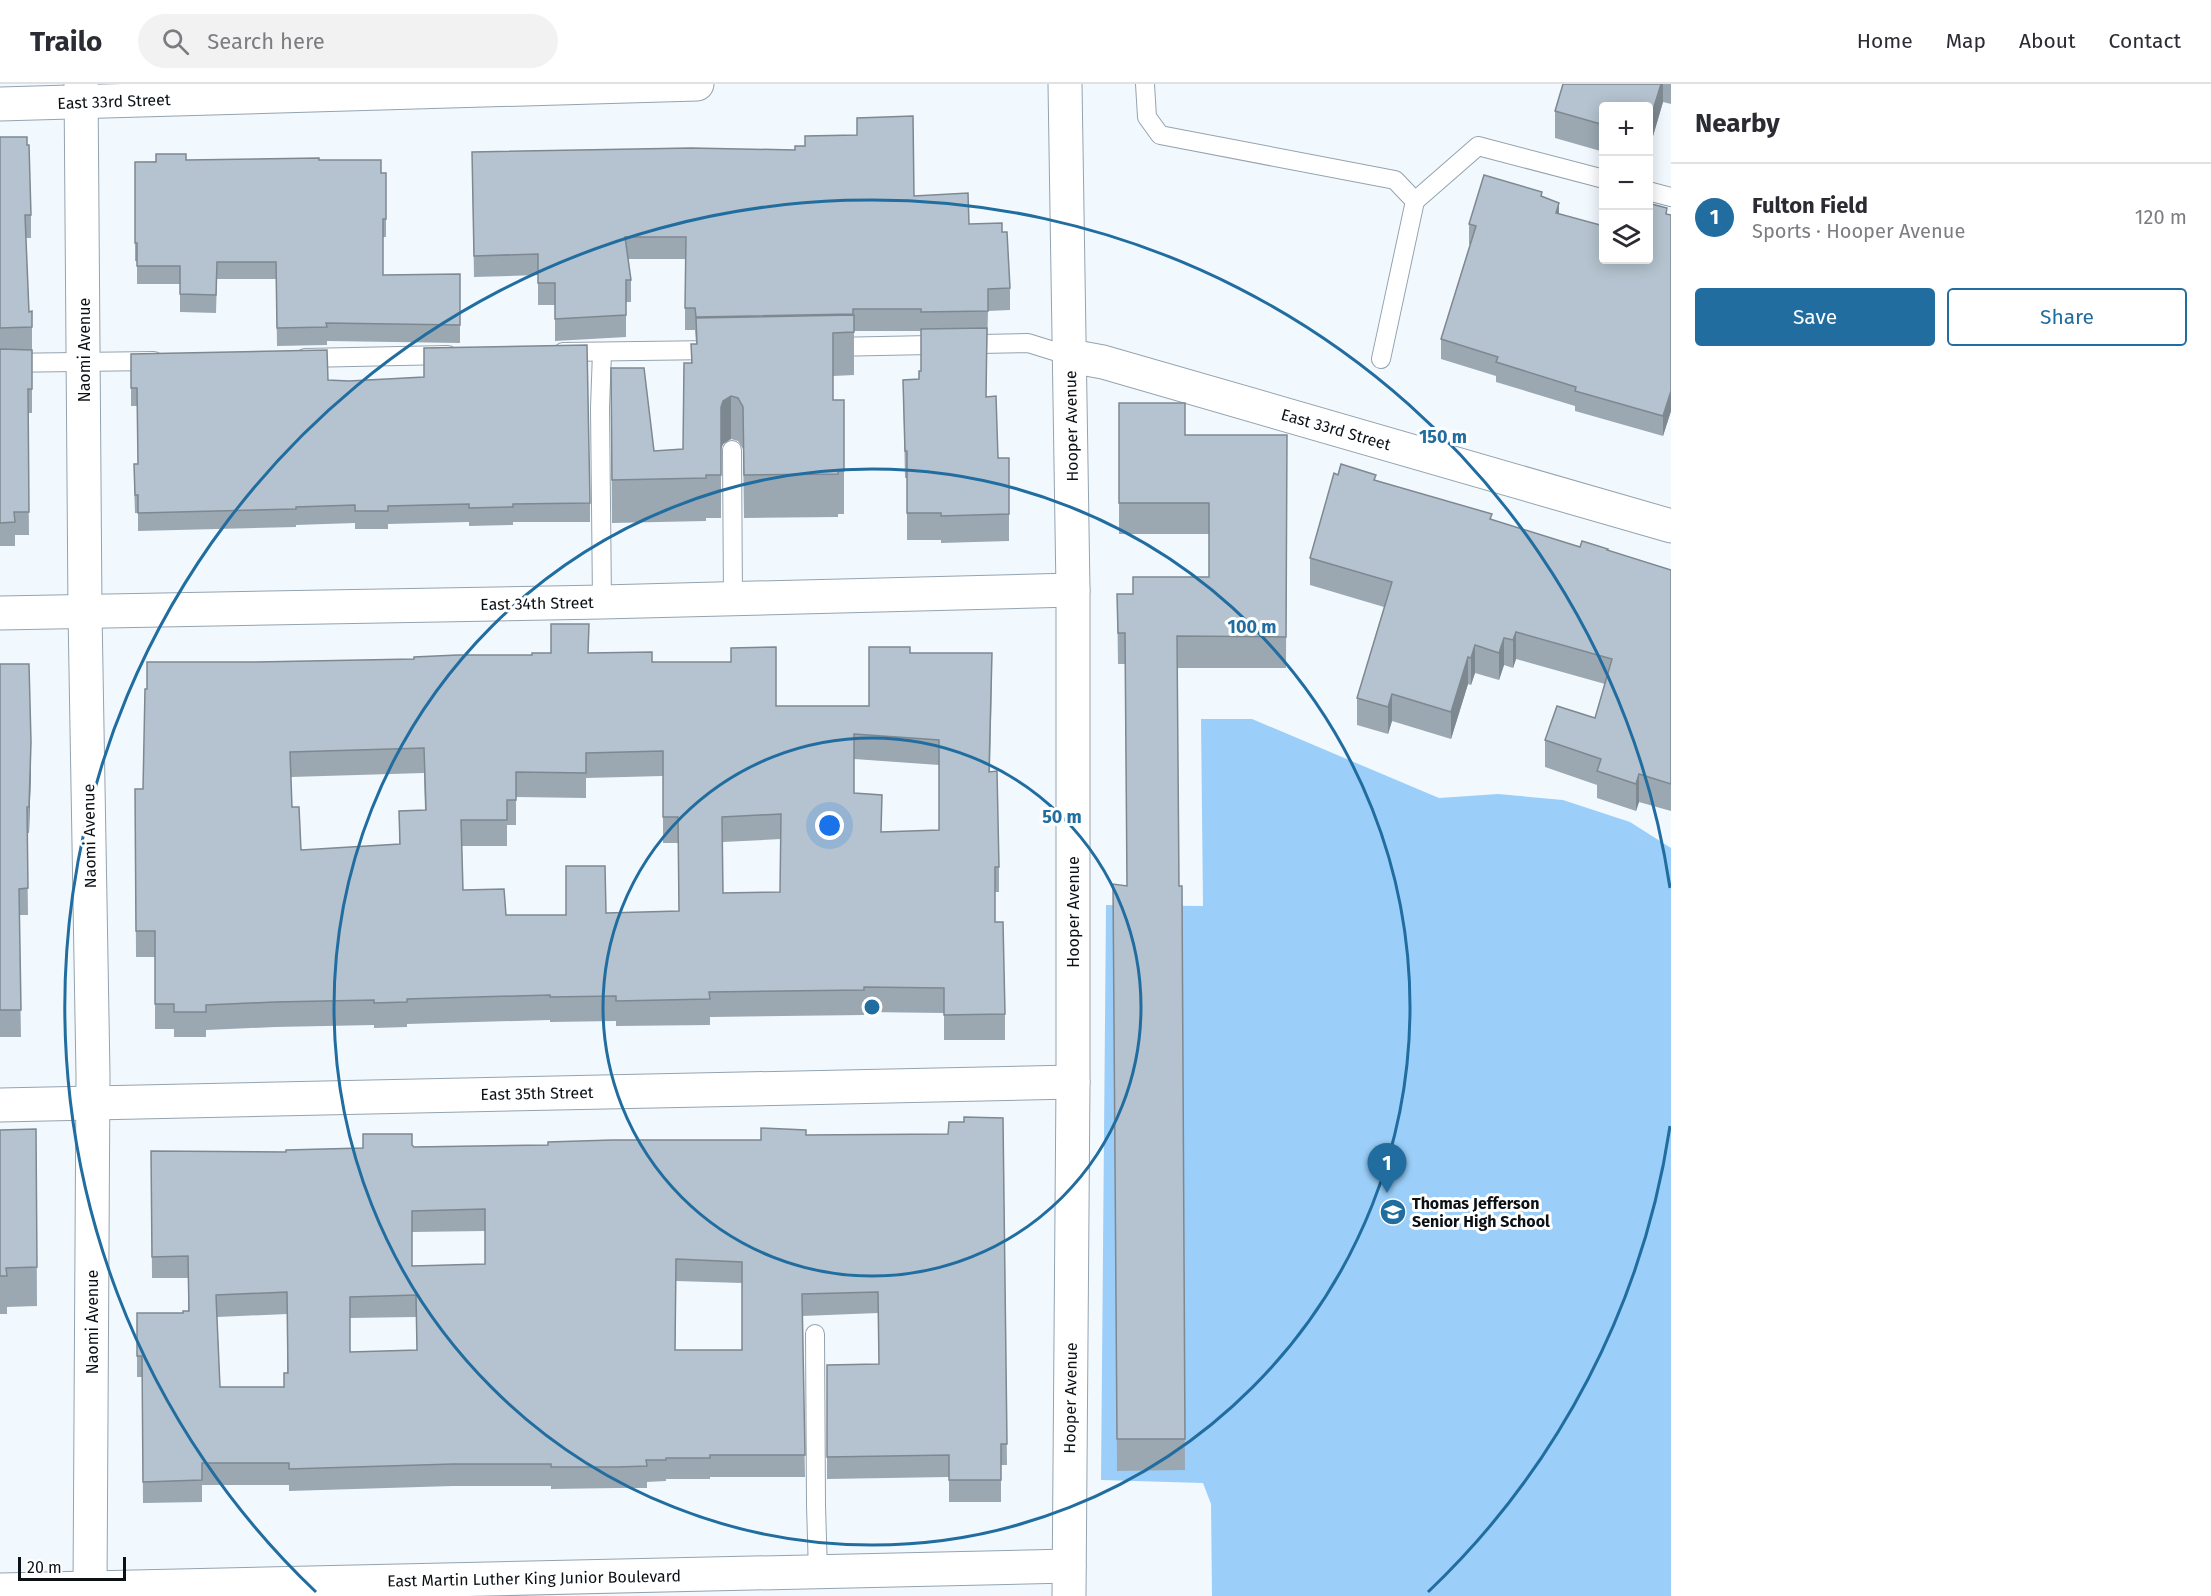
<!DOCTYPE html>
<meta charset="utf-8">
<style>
:root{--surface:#fff;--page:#f2f2f3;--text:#2b2b33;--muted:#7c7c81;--line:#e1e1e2;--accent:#216da0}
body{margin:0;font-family:"Fira Sans",sans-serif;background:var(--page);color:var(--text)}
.controls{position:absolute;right:18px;top:18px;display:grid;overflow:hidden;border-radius:6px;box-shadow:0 3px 15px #0003}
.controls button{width:54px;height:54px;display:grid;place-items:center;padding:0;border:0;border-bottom:2px solid var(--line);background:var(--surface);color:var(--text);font:30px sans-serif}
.scale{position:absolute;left:18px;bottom:15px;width:108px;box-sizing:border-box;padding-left:6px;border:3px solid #0c1115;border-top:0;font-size:16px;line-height:21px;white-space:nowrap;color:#0c1115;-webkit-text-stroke:4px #fff;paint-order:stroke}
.you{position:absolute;left:830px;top:742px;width:21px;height:21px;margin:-15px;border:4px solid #fff;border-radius:50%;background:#1a73e8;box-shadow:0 0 0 9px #1a73e833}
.badge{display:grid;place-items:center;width:39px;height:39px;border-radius:50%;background:var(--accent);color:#fff;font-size:20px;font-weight:700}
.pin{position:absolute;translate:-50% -50px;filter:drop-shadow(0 2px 3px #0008)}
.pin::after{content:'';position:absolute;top:32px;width:21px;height:18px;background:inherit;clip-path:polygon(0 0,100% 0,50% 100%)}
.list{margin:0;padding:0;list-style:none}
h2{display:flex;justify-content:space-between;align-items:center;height:78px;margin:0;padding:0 24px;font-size:26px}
h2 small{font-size:20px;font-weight:400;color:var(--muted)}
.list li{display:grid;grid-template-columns:39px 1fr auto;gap:18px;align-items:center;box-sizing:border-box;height:108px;padding:0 24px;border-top:2px solid var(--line)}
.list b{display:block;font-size:22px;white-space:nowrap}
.list p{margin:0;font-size:20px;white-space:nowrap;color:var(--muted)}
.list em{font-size:20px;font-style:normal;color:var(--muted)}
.actions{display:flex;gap:12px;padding:18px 24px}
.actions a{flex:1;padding:14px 0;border:2px solid var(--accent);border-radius:6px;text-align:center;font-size:21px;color:var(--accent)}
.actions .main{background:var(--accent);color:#fff}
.icon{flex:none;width:33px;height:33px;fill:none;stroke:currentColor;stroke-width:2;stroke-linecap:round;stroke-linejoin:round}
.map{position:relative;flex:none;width:1671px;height:1512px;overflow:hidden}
header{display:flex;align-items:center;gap:36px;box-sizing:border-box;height:84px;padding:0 30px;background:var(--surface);border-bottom:2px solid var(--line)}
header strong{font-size:28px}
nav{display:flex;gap:33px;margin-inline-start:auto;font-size:21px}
.search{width:420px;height:54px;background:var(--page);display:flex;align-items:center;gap:15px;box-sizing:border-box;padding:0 21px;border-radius:33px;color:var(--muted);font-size:22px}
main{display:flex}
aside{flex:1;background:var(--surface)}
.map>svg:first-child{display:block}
.pitch{fill:#9bcff9}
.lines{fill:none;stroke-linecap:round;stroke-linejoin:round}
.lane-casing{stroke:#94a3af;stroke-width:20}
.street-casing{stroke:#94a3af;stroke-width:35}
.secondary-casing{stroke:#94a3af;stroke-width:35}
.lane{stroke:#fff;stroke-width:18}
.street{stroke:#fff;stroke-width:33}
.secondary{stroke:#fff;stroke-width:33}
.wall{fill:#9ba8b2;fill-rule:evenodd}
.shaded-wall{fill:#7e8891}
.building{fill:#b4c3cf;stroke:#7e8891;stroke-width:1.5;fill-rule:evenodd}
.ring{fill:none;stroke:#216da0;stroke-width:3}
.labels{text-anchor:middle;stroke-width:6;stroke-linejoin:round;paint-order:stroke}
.street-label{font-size:16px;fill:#0c1115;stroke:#fff}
.poi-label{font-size:16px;font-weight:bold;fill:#0c1115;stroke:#fff;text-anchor:start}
.centre{fill:#216da0;stroke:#fff;stroke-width:3}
.ring-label{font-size:18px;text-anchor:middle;font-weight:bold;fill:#216da0;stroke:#fff;stroke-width:6;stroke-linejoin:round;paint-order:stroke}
</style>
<header>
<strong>Trailo</strong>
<div class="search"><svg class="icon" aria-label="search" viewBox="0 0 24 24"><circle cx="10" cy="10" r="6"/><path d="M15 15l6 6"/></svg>Search here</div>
<nav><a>Home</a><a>Map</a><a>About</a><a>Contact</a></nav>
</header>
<main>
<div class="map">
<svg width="1671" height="1512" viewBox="0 0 1671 1512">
<rect width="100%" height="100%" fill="#f2f9fe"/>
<path class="pitch" d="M1201 635H1252L1439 714 1498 710 1563 716 1630 738 1671 764V1512H1212L1211 1420 1203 1399 1101 1396 1106 821 1203 822Z"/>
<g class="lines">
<defs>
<g id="lane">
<path d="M1145 0 1147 33 1160 51 1395 96 1415 117 1381 275"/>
<path d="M1648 107 1671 113"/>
<path d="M1415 117 1478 62 1604 95"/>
<path d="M830 263 1028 259 1070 272"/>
<path d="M563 268 715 266"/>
<path d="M602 268 600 324 602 518"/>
<path d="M305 274 448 271"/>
<path d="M0 279 154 277"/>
<path d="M732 366 733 515"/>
<path d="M815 1250 816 1421 818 1488"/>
</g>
<g id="street">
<path d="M81 0 85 528 93 991 90 1503"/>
<path d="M0 20 697 0"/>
<path d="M1070 272 1103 278 1671 442"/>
<path d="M0 529 602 518 1073 506"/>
<path d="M0 1021 1073 998"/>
<path d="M0 1506 1069 1482"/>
</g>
<path id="secondary" d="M1065 0 1073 506V998L1069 1512"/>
</defs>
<use href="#lane" class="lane-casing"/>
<use href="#street" class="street-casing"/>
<use href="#secondary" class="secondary-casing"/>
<use href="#lane" class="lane"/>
<use href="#street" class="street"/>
<use href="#secondary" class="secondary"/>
</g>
<g class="wall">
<path d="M1563 0H1671V20L1663 18 1648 69V22H1604V68L1555 54V27Z"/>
<path d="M0 53 31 131V154H26L29 228 32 227V329H28L29 451H15V462H0Z"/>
<path d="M472 68 914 112 969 140 1002 148 1010 204V226L988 227 986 313 998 374H1009V457L941 459V456H907V394H905L903 296 919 295 921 287V247H854V291L833 292V316H844V430H838V433L744 434 743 365 738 357 731 355 723 360 721 365V434H706V437L612 439 611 326 654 367 683 365 691 279V260H696L695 246H685V175H628L631 196V218H626V253L555 257V221H538V191L474 193Z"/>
<path d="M186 76H319L381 89H386V153H383V191L460 190V259L327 257V261L277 262 276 195H217L216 229 180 228V200H137V177H135V78Z"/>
<path d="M1542 113 1604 176 1667 130 1671 131V327L1663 352 1575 327V322L1496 298V292L1441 275V255L1470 160H1469V140Z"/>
<path d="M131 270 328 296 590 419V438H513V441L469 442V438L388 440V445H355V439L296 441V443L138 447V429H135L134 398 138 380 137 322H131Z"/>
<path d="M1119 319 1185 351H1287L1286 584H1177L1179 802H1182L1185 1386 1117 1387 1113 800 1127 802 1125 580H1118L1117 510H1133L1209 493V450H1119Z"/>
<path d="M1338 391 1376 396 1492 436 1580 463 1608 467 1671 486V727L1639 718 1636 727 1597 714V701L1545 683V656L1595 634 1605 600 1516 575 1513 584 1504 581 1499 596 1475 589 1471 601 1468 600 1451 655 1392 637 1388 650 1357 641V614L1384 523 1310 501V474Z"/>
<path d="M589 569 652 578 776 622H869L910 569 992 594 990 688 999 783V808H995V838L1005 930V956H944V929L864 928V931L710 933V941L616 942V937L550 938V936L407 940V943L374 944V941L275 943 206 946V953H174V945H155V873H136L135 705H143L147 605 256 578 414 575ZM854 675 939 681V746L882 748 854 709ZM424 689 425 726 399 727V760L301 766 292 723 291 693ZM663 692V759H678L679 827 566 831H506L463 806 462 762H507V741H516V713L586 714V694ZM781 755 780 808 723 809V758Z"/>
<path d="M0 580 31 685 29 749H27L28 831H19L21 953H0Z"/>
<path d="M1003 1034 1007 1381H1001V1418H949V1393L827 1395V1281L879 1280 878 1229 802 1232 805 1393H710V1395H666V1397L647 1398V1404H617L551 1405V1402H453L289 1407V1401H202V1418L143 1419 142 1293H137V1229H183L188 1227V1194H152L151 1067 286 1068 412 1061 414 1063 548 1061 761 1056 806 1051 948 1050 964 1038ZM485 1147V1180L412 1182V1148ZM676 1197 742 1199V1266H675ZM287 1230V1289L284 1303H220L217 1233ZM416 1233 417 1266 350 1268V1234Z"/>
<path d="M36 1045 37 1222 7 1223V1230H0V1046Z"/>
</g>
<g class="shaded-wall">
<path d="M1661 0H1663V18L1648 69V42Z"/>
<path d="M1559 119V139L1556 129Z"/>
<path d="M1671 307V327L1663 352V332Z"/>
<path d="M731 312V355L723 360 721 365V323L723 317Z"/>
<path d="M1516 548V575L1513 584V556Z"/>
<path d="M1504 554V581L1499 596V569Z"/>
<path d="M1475 561V589L1471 601V574Z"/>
<path d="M1468 573V600L1451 655V628Z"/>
<path d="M1392 610V637L1388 650V623Z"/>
<path d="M31 658V685L29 749V723Z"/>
<path d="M1639 690V718L1636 727V700Z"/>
</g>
<g class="building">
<path d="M1563 0H1661L1648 42V22H1604V41L1555 27Z"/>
<path d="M913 32 914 112 968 109 969 140 1002 139V148H1007L1010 204 988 205V227L921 228V225H853V230L696 233 695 224H685L686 153H625L631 196H626V231L555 235V199H538V170L474 172 472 68 691 64 795 66V62H805V52L857 51V34Z"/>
<path d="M0 53H27V61H29L31 131H25L29 228 32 227V243L0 244Z"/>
<path d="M156 70H186V76L319 74V76H381V89H386V135H383V191L460 190V241L326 239 327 243 277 244 276 178H217L216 211 180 210V182H137V159H135V78H156Z"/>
<path d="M1484 91 1542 108 1541 112 1559 119 1556 129 1604 142V176H1648V119L1667 124 1666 130 1671 131V307L1663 332 1575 307 1576 303 1496 278 1498 273 1441 255 1476 142 1469 140Z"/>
<path d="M854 231V248L833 249V316H844V387H838V390L744 391 743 323 738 314 731 312 723 317 721 323V391H706V394L612 396 611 284H644L654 367 683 365 684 279H692L691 260H697L696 234Z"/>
<path d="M987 244 986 313 996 312 998 374H1009V430L941 432V429H907V367H905L903 296 919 295V287H921V245Z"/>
<path d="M587 261 590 419 513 420V423L469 424V420L388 422V427H355V421L296 423V425L138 429V411H135L134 380H138L137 304H131V270L327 266 328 296 349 297 424 293V264Z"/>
<path d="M0 265 32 266V305H28L29 428H14L15 438 0 439Z"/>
<path d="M1119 319H1185V351H1287L1286 553 1177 552 1179 802H1182L1185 1355H1117L1113 800 1127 802 1125 549H1118L1117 510H1133V493H1209V419H1119Z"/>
<path d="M1341 380 1376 391 1374 396 1492 430 1490 435 1580 463 1582 457 1608 465 1607 466 1671 486V700L1639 690 1636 700 1597 687 1601 675 1545 656 1557 622 1595 634 1612 575 1516 548 1513 556 1504 554 1499 569 1475 561 1471 574 1468 573 1451 628 1392 610 1388 623 1357 614 1392 498 1310 474 1334 389 1338 391Z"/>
<path d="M551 540H589L588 569 652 568V578H731V564L776 563V622H869V563H910V569H992L989 688 997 687 999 783H995V838H1003L1005 930 944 931V904L864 903V906L709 908 710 915 616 917V912L550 913V911L407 915V918L374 919V916L275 918 206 921V928H174V920H155V847H136L135 705H143L145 605H147V578H256L414 575V573L458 571H532V569H551ZM854 650 939 656V746L881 748 882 711 854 709ZM424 664 426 726 399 727 400 760 301 766 299 723H292L290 668ZM663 667V733H678L679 827 606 829 605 782H566V831H506L504 805 463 806 461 736H507V716H516V688L586 689V669ZM781 730 780 808 723 809 722 733Z"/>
<path d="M0 580H29L31 658 29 723H27L28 804 19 805 21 926H0Z"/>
<path d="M964 1033 1003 1034 1007 1360H1001V1396H949V1371L827 1373V1281L879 1280 878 1208 802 1210 805 1371H710V1374H666V1376H646L647 1382 617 1383H551V1380H453L289 1385V1379H202V1396L143 1398 142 1272H137V1229H183V1227H189L188 1172 152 1173 151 1067 286 1068V1066L363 1064V1050H412V1061L414 1063 548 1061V1058L612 1056H761V1044L806 1046V1051L948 1050 949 1038H964ZM485 1125V1180L412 1182V1127ZM676 1175 742 1178V1266H675ZM287 1208 288 1289H284V1303H220L216 1211ZM416 1211 417 1266 350 1268V1213Z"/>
<path d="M36 1045 37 1183 6 1184 7 1192H0V1046Z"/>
</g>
<g class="ring">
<circle cx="872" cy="923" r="269"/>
<circle cx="872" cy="923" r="538"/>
<path d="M1670 1042A807 807 0 0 1 1428 1508M316 1508A807 807 0 1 1 1670 804"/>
</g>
<defs>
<symbol id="school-disc" viewBox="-11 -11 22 22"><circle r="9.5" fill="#216da0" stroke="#fff"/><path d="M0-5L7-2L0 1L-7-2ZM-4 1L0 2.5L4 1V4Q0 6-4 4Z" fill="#fff"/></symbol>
</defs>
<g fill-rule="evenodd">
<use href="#school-disc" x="1378" y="1113" width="30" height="30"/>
</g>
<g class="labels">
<g class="street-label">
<text transform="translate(114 17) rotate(-2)" y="6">East 33rd Street</text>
<text transform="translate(84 266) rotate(-90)" y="6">Naomi Avenue</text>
<text transform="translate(1071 342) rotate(-91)" y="6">Hooper Avenue</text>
<text transform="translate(1336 345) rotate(16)" y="6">East 33rd Street</text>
<text transform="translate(537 519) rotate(-1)" y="6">East 34th Street</text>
<text transform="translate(89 752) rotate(-91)" y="6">Naomi Avenue</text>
<text transform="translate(1073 828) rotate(-90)" y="6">Hooper Avenue</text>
<text transform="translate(537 1009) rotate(-1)" y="6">East 35th Street</text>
<text transform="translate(92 1238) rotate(-90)" y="6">Naomi Avenue</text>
<text transform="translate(1070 1314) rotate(-89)" y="6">Hooper Avenue</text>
<text transform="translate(534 1494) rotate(-1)" y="6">East Martin Luther King Junior Boulevard</text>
</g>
<g class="poi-label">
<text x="1412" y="1125">Thomas Jefferson<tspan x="1412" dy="18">Senior High School</tspan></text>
</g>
</g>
<circle cx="872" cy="923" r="9" class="centre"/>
<g class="ring-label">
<text x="1443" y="359">150 m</text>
<text x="1252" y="549">100 m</text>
<text x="1062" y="739">50 m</text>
</g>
</svg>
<div class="controls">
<button>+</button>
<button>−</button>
<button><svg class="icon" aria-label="layers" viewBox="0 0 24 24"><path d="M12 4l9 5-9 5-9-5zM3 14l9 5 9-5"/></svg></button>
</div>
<div class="scale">20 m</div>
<div class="you"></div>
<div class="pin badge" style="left:1387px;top:1109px">1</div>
</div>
<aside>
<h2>Nearby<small></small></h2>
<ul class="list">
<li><span class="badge">1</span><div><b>Fulton Field</b><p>Sports · Hooper Avenue</p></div><em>120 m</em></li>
</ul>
<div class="actions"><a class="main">Save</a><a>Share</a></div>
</aside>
</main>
